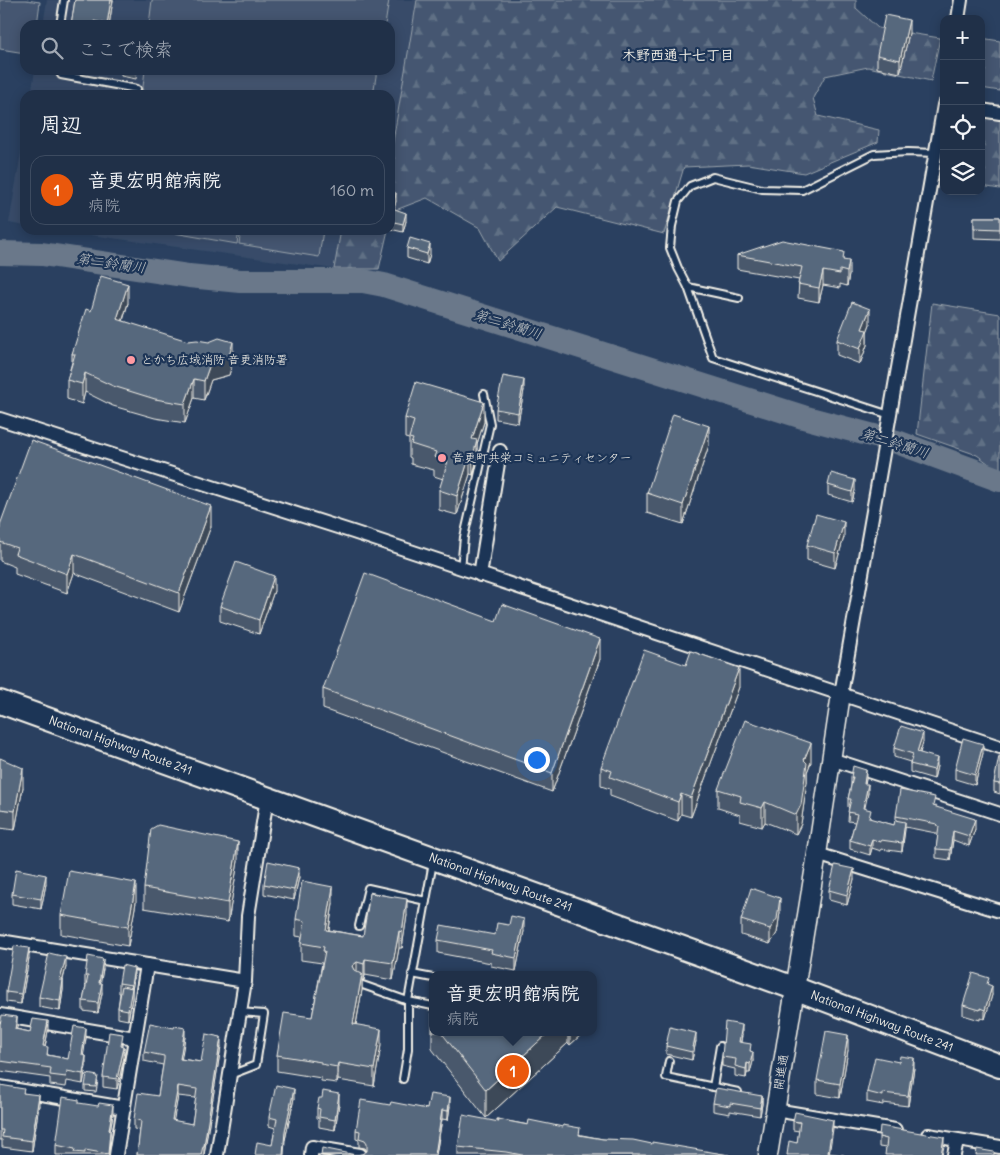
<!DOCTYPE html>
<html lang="ja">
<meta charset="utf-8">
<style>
:root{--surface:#203048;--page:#28384f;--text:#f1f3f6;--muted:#a2a9b4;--line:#3d4b60;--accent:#ea580c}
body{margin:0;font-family:Delius,"Klee One",sans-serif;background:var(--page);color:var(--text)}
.controls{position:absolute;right:15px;top:15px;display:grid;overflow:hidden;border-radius:10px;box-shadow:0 2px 12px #0003}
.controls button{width:45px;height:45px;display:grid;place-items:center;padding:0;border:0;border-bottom:1px solid var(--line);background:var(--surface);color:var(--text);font:25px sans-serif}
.you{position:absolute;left:536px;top:759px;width:18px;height:18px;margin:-12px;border:4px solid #fff;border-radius:50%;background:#1a73e8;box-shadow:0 0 0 8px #1a73e833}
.badge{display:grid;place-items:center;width:32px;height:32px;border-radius:50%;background:var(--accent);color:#fff;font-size:16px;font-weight:700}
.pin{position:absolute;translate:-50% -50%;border:2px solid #fff;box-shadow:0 1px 5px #0006}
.popup{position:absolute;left:429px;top:971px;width:168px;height:65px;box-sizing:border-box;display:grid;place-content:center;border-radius:10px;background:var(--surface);filter:drop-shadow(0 1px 4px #0005);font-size:16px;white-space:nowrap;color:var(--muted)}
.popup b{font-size:19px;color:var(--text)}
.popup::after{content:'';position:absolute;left:50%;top:100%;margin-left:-10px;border:10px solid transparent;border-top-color:var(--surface)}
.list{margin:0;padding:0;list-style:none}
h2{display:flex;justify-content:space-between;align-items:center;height:65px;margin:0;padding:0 20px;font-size:21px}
h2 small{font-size:16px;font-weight:400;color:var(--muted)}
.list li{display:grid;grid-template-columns:32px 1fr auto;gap:15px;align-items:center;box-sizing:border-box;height:70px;margin:0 10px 10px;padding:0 10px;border:1px solid var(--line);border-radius:15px}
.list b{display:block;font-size:19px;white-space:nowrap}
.list p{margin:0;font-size:16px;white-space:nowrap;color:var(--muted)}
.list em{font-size:16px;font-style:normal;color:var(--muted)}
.icon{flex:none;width:28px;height:28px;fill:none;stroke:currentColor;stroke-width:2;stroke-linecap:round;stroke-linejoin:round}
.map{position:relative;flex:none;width:1000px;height:1155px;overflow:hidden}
.search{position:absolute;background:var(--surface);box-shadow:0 2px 12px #0003;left:20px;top:20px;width:375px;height:55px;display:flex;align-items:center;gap:12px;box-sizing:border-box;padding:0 18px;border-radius:15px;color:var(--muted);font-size:19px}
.panel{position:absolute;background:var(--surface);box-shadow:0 2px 12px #0003;left:20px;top:90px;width:375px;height:145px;border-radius:15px}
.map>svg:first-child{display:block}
.built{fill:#374c69}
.green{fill:#445771;stroke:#9ca4ac}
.forest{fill:url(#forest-firs);stroke:#9ca4ac}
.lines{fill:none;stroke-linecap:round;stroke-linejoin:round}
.river{stroke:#6a788a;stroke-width:24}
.lane-casing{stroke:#f4f1e8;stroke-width:10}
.street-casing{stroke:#f4f1e8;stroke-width:16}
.secondary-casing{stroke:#f4f1e8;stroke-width:21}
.highway-casing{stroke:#f4f1e8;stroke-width:26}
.lane{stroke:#1d3557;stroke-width:6}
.street{stroke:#1d3557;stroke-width:12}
.secondary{stroke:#1d3557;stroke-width:18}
.highway{stroke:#1d3557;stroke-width:22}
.wall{fill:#4a596c;stroke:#f4f1e8;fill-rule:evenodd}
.shaded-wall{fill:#3c4858;stroke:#f4f1e8}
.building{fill:#56677d;stroke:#f4f1e8;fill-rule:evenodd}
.poi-dot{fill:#ff9aa2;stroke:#1d3557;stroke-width:2}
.labels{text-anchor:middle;stroke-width:4.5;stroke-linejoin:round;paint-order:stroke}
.poi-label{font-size:12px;fill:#f4f1e8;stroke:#1d3557;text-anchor:start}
.street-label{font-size:12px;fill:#f4f1e8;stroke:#1d3557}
.neighbourhood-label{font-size:14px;font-weight:bold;fill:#f4f1e8;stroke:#1d3557}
.water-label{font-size:14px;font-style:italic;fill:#bdc1c2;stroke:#1d3557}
</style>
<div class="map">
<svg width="1000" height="1155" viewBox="0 0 1000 1155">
<defs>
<pattern id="forest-firs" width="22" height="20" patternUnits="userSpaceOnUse" patternTransform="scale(1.25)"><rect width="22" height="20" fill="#445771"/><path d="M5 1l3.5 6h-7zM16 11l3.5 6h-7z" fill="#607085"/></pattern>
</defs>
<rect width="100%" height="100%" fill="#2a4060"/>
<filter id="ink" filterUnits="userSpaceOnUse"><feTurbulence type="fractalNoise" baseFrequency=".02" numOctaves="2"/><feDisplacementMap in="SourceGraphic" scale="10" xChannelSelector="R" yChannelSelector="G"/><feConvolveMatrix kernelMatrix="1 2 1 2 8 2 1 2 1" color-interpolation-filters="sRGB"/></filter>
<g filter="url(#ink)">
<g class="built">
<path d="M47 0H417L390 159V95H31L35 70H390V25H43Z"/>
<path d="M25 130V226L9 223Z"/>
<path d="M55 230H341L334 269Z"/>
</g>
<g class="green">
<path d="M0 0H26L40 2 37 25H25V53L0 49Z"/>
<path d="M152 0H389L385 25H149Z"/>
<path d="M145 70H377L373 95H142Z"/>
<path d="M157 230H239L237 244Z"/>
<path d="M241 230H323L319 257 239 244Z"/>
</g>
<g class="forest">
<path d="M417 0H856V8L878 28 940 38 931 81 868 67 825 76 813 98 818 116 879 130 878 142 804 173 748 164 684 167 664 234 557 207 498 261 480 228 427 198 393 211 390 222V159Z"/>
<path d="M981 38 1000 41V91L981 88Z"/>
<path d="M981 116 1000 119V189L981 186Z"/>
<path d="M341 230H388L379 269H334Z"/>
<path d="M932 303 1000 314V472L977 455 917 434Z"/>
</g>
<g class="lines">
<path class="river" d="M0 253 42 254 189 276 240 281H363L384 285 803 417 897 442 1000 480"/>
<defs>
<g id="lane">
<path d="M60 25 64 0"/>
<path d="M59 70 61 75 137 89"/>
<path d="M688 287 678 268 670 248 672 226 678 201 690 186 713 177 762 189 802 190 874 154 908 152 936 153"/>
<path d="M739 298 688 287 713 358 890 415"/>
<path d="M461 569 464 537 490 424 484 394"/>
<path d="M359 926 368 888 426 901"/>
<path d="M412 974 433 978"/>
<path d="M357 983 408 1001V1049L403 1079"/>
<path d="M433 1006 408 1001 433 862"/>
<path d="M669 1061 666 1077 738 1092"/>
<path d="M230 1075 256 1065 264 1014 240 1012"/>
<path d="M713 1087 720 1046"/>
</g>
<g id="street">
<path d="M958 19 961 0"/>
<path d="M981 110 1000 113"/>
<path d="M0 419 353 532 1000 747"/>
<path d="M480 575 500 451"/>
<path d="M841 694 944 105"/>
<path d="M831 759 1000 814"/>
<path d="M817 854 1000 911"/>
<path d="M0 941 245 981"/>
<path d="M0 1015 135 1038"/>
<path d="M0 1087 124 1108"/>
<path d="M775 1110 895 1130"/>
<path d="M928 1135 1000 1147"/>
<path d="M116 1155 147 965"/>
<path d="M217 1155 245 981 248 916 267 798"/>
<path d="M311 1155 312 1147 360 1155"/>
<path d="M954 1155 957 1140"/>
</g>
<path id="secondary" d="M768 1155 817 854 841 694"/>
<g id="highway">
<path id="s1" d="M0 702 794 988 1000 1066"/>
</g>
</defs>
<use href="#lane" class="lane-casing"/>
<use href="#street" class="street-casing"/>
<use href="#secondary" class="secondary-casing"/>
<use href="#highway" class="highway-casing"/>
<use href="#lane" class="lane"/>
<use href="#street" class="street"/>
<use href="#secondary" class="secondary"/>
<use href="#highway" class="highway"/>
</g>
<g class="wall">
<path d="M75 0H113L109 25H71Z"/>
<path d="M909 33 900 73 877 68V55Z"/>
<path d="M121 70H137L136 79 121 76Z"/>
<path d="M390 192 396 201 394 209 406 221 403 232 390 229Z"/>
<path d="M974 217H1000V239L974 238Z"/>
<path d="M407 248 430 254 427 264 407 258Z"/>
<path d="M737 255 844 260 849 275 847 286 840 284V288L823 285 819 302 798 298 799 280 737 269Z"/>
<path d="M128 303 123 321 233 361 229 375 211 380 204 400 194 398 185 423 155 418 113 406 85 392 82 404 67 399V380L72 362V354L91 311Z"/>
<path d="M870 324 867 332V345L860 364 837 355V340Z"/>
<path d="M524 390 518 423 496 419V409Z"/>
<path d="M405 418 484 422 477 444V459L473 475 470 474 457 515 439 510V490L443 479 434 476V470L411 464V458L409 457V439L405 438Z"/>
<path d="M709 445 683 524 647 513V493Z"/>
<path d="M828 485 855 490 852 502 828 495Z"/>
<path d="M0 525 211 526 179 612 74 573 67 593 15 574V567L0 561Z"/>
<path d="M844 537 835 568 807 560V545Z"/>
<path d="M274 591 259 634 220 621V606Z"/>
<path d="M496 621 600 659 552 792 323 709V689Z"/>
<path d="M739 687 691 817 681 814 678 821 610 796V789L601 786V767Z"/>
<path d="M923 742 920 753 937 766 934 779 910 772V762L894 757V748Z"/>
<path d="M983 753 975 785 955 779V769Z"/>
<path d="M1000 756V794L994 792V783Z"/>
<path d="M0 758 23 787 15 830 0 828Z"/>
<path d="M811 762 807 772V782L801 824 796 834 765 822 762 827 740 821V815L718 808V789Z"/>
<path d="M851 777 866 779 865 784 868 793 864 808 871 819 894 825 896 820V816L935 806 975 829 969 846 953 840 950 860 936 858V849L938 836 936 835V833L905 827 902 852 881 849V851L872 848 870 855 850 849V840L855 822 848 821 849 808 848 807V799L851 785Z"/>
<path d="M238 861 228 922 144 908V888Z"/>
<path d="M299 877 294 900 264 894V884Z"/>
<path d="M854 879 847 905 829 900V890Z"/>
<path d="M46 884 41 909 12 904V894Z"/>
<path d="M136 902 128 946 61 934V915Z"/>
<path d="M333 903 329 930 363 936 407 915 402 948H399L393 980 365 975 364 980H362V990L356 1025 381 1045 374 1086 338 1080 337 1083 321 1081V1078L277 1071V1055L312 1017 322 963 301 960V943L302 937 296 936V919Z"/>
<path d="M780 912 777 933 770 944 741 935V920Z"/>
<path d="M524 931 516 971 491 966V963L438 953V940L495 935Z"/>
<path d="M29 958 21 1004 6 1002V992Z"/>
<path d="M66 967 63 980V990L60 1011 39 1007V997Z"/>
<path d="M103 969 100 983 102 993 98 1013 83 1011V1001L86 986 85 985V976Z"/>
<path d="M134 977 132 991V998L128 1020 118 1018V1008L120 993H119V983Z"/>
<path d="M989 985 992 995 985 1019 980 1018V1020L963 1015V1005Z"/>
<path d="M433 1000V1032H584L570 1045 568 1043 486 1118 432 1049V1001Z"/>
<path d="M0 1024 17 1027 16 1029 30 1032 48 1031 45 1047 48 1055 68 1059 86 1038 83 1055 86 1066 83 1084 67 1081 66 1087 50 1085V1078L0 1071Z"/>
<path d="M742 1035 741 1042 751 1051 753 1061 750 1073H747L746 1078 735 1076V1069L722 1066V1057Z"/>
<path d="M185 1037 181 1059 201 1062 221 1046 204 1155H137L140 1130 134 1129V1119L158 1096 163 1065 144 1061V1052ZM178 1096 196 1098 192 1124 173 1121Z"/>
<path d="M696 1041 692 1060 666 1054V1046Z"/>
<path d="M123 1044 124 1057 117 1089 103 1087V1077Z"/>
<path d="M848 1050 840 1098 817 1094V1080Z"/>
<path d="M914 1068 908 1106 883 1103V1105L867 1102V1092Z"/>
<path d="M98 1081 96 1092 85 1091V1086Z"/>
<path d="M0 1085 24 1093 39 1105 32 1151 2 1147V1140H0Z"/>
<path d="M762 1096V1104L760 1116 730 1111V1114L713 1111V1103Z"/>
<path d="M294 1098 285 1140 272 1145 275 1128 269 1126V1117Z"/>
<path d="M79 1103 113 1114 110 1131 109 1155H56V1145Z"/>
<path d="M339 1104 335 1130 319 1127V1118H317V1108Z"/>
<path d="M390 1105 427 1109 450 1106 448 1120 442 1119 436 1155H321H356L362 1154 367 1151 365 1148 359 1147V1140L356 1139V1130Z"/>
<path d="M497 1119 603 1139 652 1144 729 1155H458V1147L497 1122Z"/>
<path d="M793 1121 833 1129 787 1155 797 1143 799 1131 793 1130Z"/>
<path d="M879 1137 944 1146 886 1148 879 1147Z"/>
</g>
<g class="shaded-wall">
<path d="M111 0H113L109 25H107Z"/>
<path d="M909 20V33L900 73V60Z"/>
<path d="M396 193V201L392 216V208Z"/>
<path d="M406 213V221L403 232V224Z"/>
<path d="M430 244V254L427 264V254Z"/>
<path d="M849 261V275L847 286V272Z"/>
<path d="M823 271V285L819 302V288Z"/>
<path d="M128 284V303L117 338V319Z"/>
<path d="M870 309V324L867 332V345L860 364V349L862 329Z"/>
<path d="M233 342V361L229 375 211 380 204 400V381L211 361Z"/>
<path d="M85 373V392L82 404V384Z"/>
<path d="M194 379V398L185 423V404Z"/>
<path d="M524 380V390L518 423V413Z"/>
<path d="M484 402V422L477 444V459L473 475 472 439Z"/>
<path d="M709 426V445L683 524V505Z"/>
<path d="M470 455V474L457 515V496Z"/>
<path d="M855 480V490L852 502V492Z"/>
<path d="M211 506V526L179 612V593Z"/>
<path d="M844 522V537L835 568V553Z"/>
<path d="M74 554V573L67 593V574Z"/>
<path d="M274 576V591L259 634V620Z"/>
<path d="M600 639V659L552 792V773Z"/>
<path d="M739 668V687L691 817V798Z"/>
<path d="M923 733V742L917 761V752Z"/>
<path d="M811 743V762L807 772V782L801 824 796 834V815L804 760Z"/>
<path d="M983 744V753L975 785V775Z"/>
<path d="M937 758V766L934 779V770Z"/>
<path d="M23 768V787L15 830V811Z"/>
<path d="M866 770V779L864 792V784Z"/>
<path d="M868 784V793L863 817V808Z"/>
<path d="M681 794V814L678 821V802Z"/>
<path d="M765 802V822L762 827V808Z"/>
<path d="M975 819V829L969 846V836Z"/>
<path d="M905 822V830L902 852V843Z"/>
<path d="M953 831V840L950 860V850Z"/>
<path d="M872 839V848L870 855V846Z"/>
<path d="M238 842V861L228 922V903Z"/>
<path d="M299 868V877L294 900V890Z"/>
<path d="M854 869V879L847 905V895Z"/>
<path d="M46 875V884L41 909V899Z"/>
<path d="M136 883V902L128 946V927Z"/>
<path d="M333 887V903L326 946V930Z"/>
<path d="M780 898V912L777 933 770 944V929Z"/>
<path d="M407 899V915L402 948V932Z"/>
<path d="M524 919V931L516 971V958Z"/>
<path d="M399 931V948L393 980V963Z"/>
<path d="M29 948V958L21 1004V994Z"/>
<path d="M66 957V967L60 990V980Z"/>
<path d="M103 959V969L99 992V983Z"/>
<path d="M365 959V975L364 980V964Z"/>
<path d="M357 962V978L352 966Z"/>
<path d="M134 968V977L132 991V998L128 1020V1010Z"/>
<path d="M362 974V990L353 1041V1024Z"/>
<path d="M63 980V990L60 1011V1001Z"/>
<path d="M102 983V993L98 1013V1003Z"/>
<path d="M992 986V995L985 1019V1010Z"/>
<path d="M17 1017V1027L15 1039V1029Z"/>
<path d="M48 1021V1031L43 1056V1046Z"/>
<path d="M742 1025V1035L739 1051V1042Z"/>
<path d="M86 1028V1038L82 1065V1055Z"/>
<path d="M185 1028V1037L180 1068V1059Z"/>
<path d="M381 1029V1045L374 1086V1069Z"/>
<path d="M549 1032H568V1043L486 1118V1090Z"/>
<path d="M570 1032H584L570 1045Z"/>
<path d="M696 1033V1041L692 1060V1052Z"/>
<path d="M848 1035V1050L840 1098V1084Z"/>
<path d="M221 1037V1046L204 1155V1146Z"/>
<path d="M124 1047V1057L117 1089V1079Z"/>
<path d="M753 1052V1061L750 1073V1064Z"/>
<path d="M86 1056V1066L83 1084V1074Z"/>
<path d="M914 1058V1068L908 1106V1096Z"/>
<path d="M338 1063V1080L337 1083V1067Z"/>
<path d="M747 1063V1073L746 1078V1069Z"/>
<path d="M178 1086V1096L172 1129V1120Z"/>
<path d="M294 1089V1098L285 1140 284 1155H283L285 1131Z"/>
<path d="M339 1094V1104L335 1130V1120Z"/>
<path d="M39 1095V1105L32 1151V1141Z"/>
<path d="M762 1096V1104L760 1116V1108Z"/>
<path d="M450 1097V1106L448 1120V1111Z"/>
<path d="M113 1105V1114L110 1131 109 1155H108L110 1133 109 1130Z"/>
<path d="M442 1110V1119L436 1155H435Z"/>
<path d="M833 1120V1129L829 1155 828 1153Z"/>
<path d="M944 1137V1146L942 1155H941Z"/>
</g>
<g class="building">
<path d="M75 0H111L107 24 94 21 93 25H71Z"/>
<path d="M885 15 909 20 900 60 877 55Z"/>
<path d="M390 192 396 193 392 208 406 213 403 224 390 221Z"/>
<path d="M974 217H1000V229L974 228Z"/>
<path d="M410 238 430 244 427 254 407 248Z"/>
<path d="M782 240 844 252 843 260 849 261 847 272 840 270V274L823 271 819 288 798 284 802 267 737 255Z"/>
<path d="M101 276 128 284 117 319 188 341 197 340 209 342 219 338 233 342 229 356 211 361 204 381 194 379 185 404 155 399 113 386 85 373 82 384 67 380 75 354H72L86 309 91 311Z"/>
<path d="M852 302 870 309 862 329 867 330 860 349 837 340Z"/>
<path d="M503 376 524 380 518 413 496 409Z"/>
<path d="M416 382 484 402 472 439 477 440 473 456 470 455 457 496 439 490 448 461 434 457 436 452 411 444 413 439 409 438 414 421 405 418Z"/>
<path d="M673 414 709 426 683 505 647 493Z"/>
<path d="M31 440 211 506 179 593 74 554 67 574 15 554 17 548 0 542V525Z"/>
<path d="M831 473 855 480 852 492 828 485Z"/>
<path d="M816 514 844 522 835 553 807 545Z"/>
<path d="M236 562 274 576 259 620 220 606Z"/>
<path d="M365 573 496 621 502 604 600 639 552 773 323 689Z"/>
<path d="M644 650 686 665 691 651 739 668 691 798 681 794 678 802 610 777 612 771 601 767Z"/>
<path d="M745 720 811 743 804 760 807 763 801 805 796 815 765 802 762 808 740 802 741 796 718 789Z"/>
<path d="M901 726 923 733 917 752 937 758 934 770 910 764 913 754 894 748Z"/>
<path d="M963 738 983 744 975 775 955 769Z"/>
<path d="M999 756H1000V784L994 783Z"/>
<path d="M0 758 23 768 15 811 0 809Z"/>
<path d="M853 766 866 770 864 784H868L863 808 871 810 869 818 894 825 895 820 905 822 902 843 881 840V842L872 839 870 846 850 840 857 814 848 812 851 799H848L853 777H851Z"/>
<path d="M900 790 935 797 933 806 975 819 969 836 953 831 950 850 936 849 939 826 936 825 937 824 896 816Z"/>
<path d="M158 825 238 842 228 903 144 888 151 829Z"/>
<path d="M268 861 299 868 294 890 264 884Z"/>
<path d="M835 865 854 869 847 895 829 890Z"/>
<path d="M16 869 46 875 41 899 12 894Z"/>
<path d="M69 871 136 883 128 927 61 915Z"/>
<path d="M302 881 333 887 326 930 363 936 370 893 407 899 402 932 399 931 393 963 365 959 364 964 357 962 352 966 354 970 362 974 353 1024 381 1029 374 1069 338 1063 337 1067 321 1064V1062L277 1055 284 1013 312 1017 325 951H323L324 947 301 943 305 921 296 919Z"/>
<path d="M751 888 780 898 777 919 770 929 741 920Z"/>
<path d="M511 916 524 919 516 958 491 953 492 950 438 940 441 925 495 935 497 923 509 925Z"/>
<path d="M14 946 29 948 21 994 6 992Z"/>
<path d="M49 953 66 957 60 980H63L60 1001 39 997Z"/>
<path d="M88 956 103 959 99 983H102L98 1003 83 1001 88 976H85Z"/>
<path d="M122 965 134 968 131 985 119 983Z"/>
<path d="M973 973 989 978 987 984 992 986 985 1010 980 1008V1010L963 1005Z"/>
<path d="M122 986 132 988 128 1010 118 1008Z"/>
<path d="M2 1015 17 1017 15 1029 30 1032 33 1019 48 1021 43 1046 48 1047 47 1055 68 1059 74 1026 86 1028 82 1055 86 1056 83 1074 67 1071 66 1077 50 1075 51 1068 0 1061V1024Z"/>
<path d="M725 1022 742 1025 739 1042 751 1044 750 1051 753 1052 750 1064 747 1063 746 1069 735 1066 736 1059 722 1057Z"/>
<path d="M150 1023 174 1028 175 1026 185 1028 180 1059 201 1062 206 1034 221 1037 204 1146H203L201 1155H137L141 1121 134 1119 138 1093 158 1096 164 1059V1056L144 1052ZM178 1086 197 1089 192 1124 172 1120Z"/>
<path d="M670 1027 696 1033 692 1052 666 1046Z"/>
<path d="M826 1031 848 1035 840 1084 817 1080Z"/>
<path d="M109 1032 123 1034 121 1046 124 1047 117 1079 103 1077Z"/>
<path d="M441 1032H549L486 1090Z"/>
<path d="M900 1056 914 1058 908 1096 883 1093V1096L867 1092 875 1057 899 1062Z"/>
<path d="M87 1074 98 1076 96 1087 85 1086Z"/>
<path d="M0 1085 24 1089 23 1093 39 1095 32 1141 2 1137 3 1130H0Z"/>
<path d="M276 1085 294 1089 285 1131 283 1155H255L257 1142 272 1145 277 1119 269 1117Z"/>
<path d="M716 1088 762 1096 760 1108 730 1103V1106L713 1103Z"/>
<path d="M323 1091 339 1094 335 1120 319 1117 320 1109 317 1108 319 1098H322Z"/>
<path d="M430 1094 450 1097 448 1111 442 1110 435 1155H321L322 1148 356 1155 362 1154 367 1151V1143L365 1140 359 1138 360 1131 356 1130 361 1100 390 1105 391 1102 427 1109Z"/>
<path d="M63 1097 79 1100V1103L98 1106 99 1103 113 1105 109 1130 110 1131 108 1154 85 1150V1153L74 1152 75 1149 56 1145Z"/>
<path d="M795 1112 833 1120 828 1153 844 1155H787L789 1141 797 1143 800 1122 793 1121Z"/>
<path d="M463 1115 499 1122 497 1119 528 1125 529 1120 563 1127V1125L580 1128 579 1135 603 1139 633 1140 652 1144V1142L729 1155H522L506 1152 458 1147Z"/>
<path d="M880 1126 944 1137 941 1155H885L887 1139 879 1137Z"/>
<path d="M977 1149 994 1152V1155H976Z"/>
</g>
</g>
<g class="poi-dot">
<circle cx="131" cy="360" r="5"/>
<circle cx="442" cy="458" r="5"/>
</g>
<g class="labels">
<g class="poi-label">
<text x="141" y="364">とかち広域消防 音更消防署</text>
<text x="452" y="462">音更町共栄コミュニティセンター</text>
</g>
<g class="street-label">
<text dy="4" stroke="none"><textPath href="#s1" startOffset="128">National Highway Route 241</textPath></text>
<text dy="4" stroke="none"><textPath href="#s1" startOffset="532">National Highway Route 241</textPath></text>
<text dy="4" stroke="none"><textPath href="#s1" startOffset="938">National Highway Route 241</textPath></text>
<text transform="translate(781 1072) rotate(-81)" y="4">開進通</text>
</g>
<g class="neighbourhood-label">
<text x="678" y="60">木野西通十七丁目</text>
</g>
<g class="water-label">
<text transform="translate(111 263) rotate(8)" y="5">第二鈴蘭川</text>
<text transform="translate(508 324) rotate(17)" y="5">第二鈴蘭川</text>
<text transform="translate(895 443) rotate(17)" y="5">第二鈴蘭川</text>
</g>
</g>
</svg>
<div class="controls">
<button>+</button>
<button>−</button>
<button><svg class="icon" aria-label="locate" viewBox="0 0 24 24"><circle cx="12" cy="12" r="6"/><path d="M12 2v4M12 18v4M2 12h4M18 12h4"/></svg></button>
<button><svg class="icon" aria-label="layers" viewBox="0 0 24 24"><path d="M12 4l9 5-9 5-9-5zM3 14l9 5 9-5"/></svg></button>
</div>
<div class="you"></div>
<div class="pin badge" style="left:513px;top:1071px">1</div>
<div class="popup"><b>音更宏明館病院</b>病院</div>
<div class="search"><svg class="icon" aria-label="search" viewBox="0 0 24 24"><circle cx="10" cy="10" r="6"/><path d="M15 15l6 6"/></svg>ここで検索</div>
<section class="panel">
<h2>周辺<small></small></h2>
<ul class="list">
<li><span class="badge">1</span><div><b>音更宏明館病院</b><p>病院</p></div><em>160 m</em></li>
</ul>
</section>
</div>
